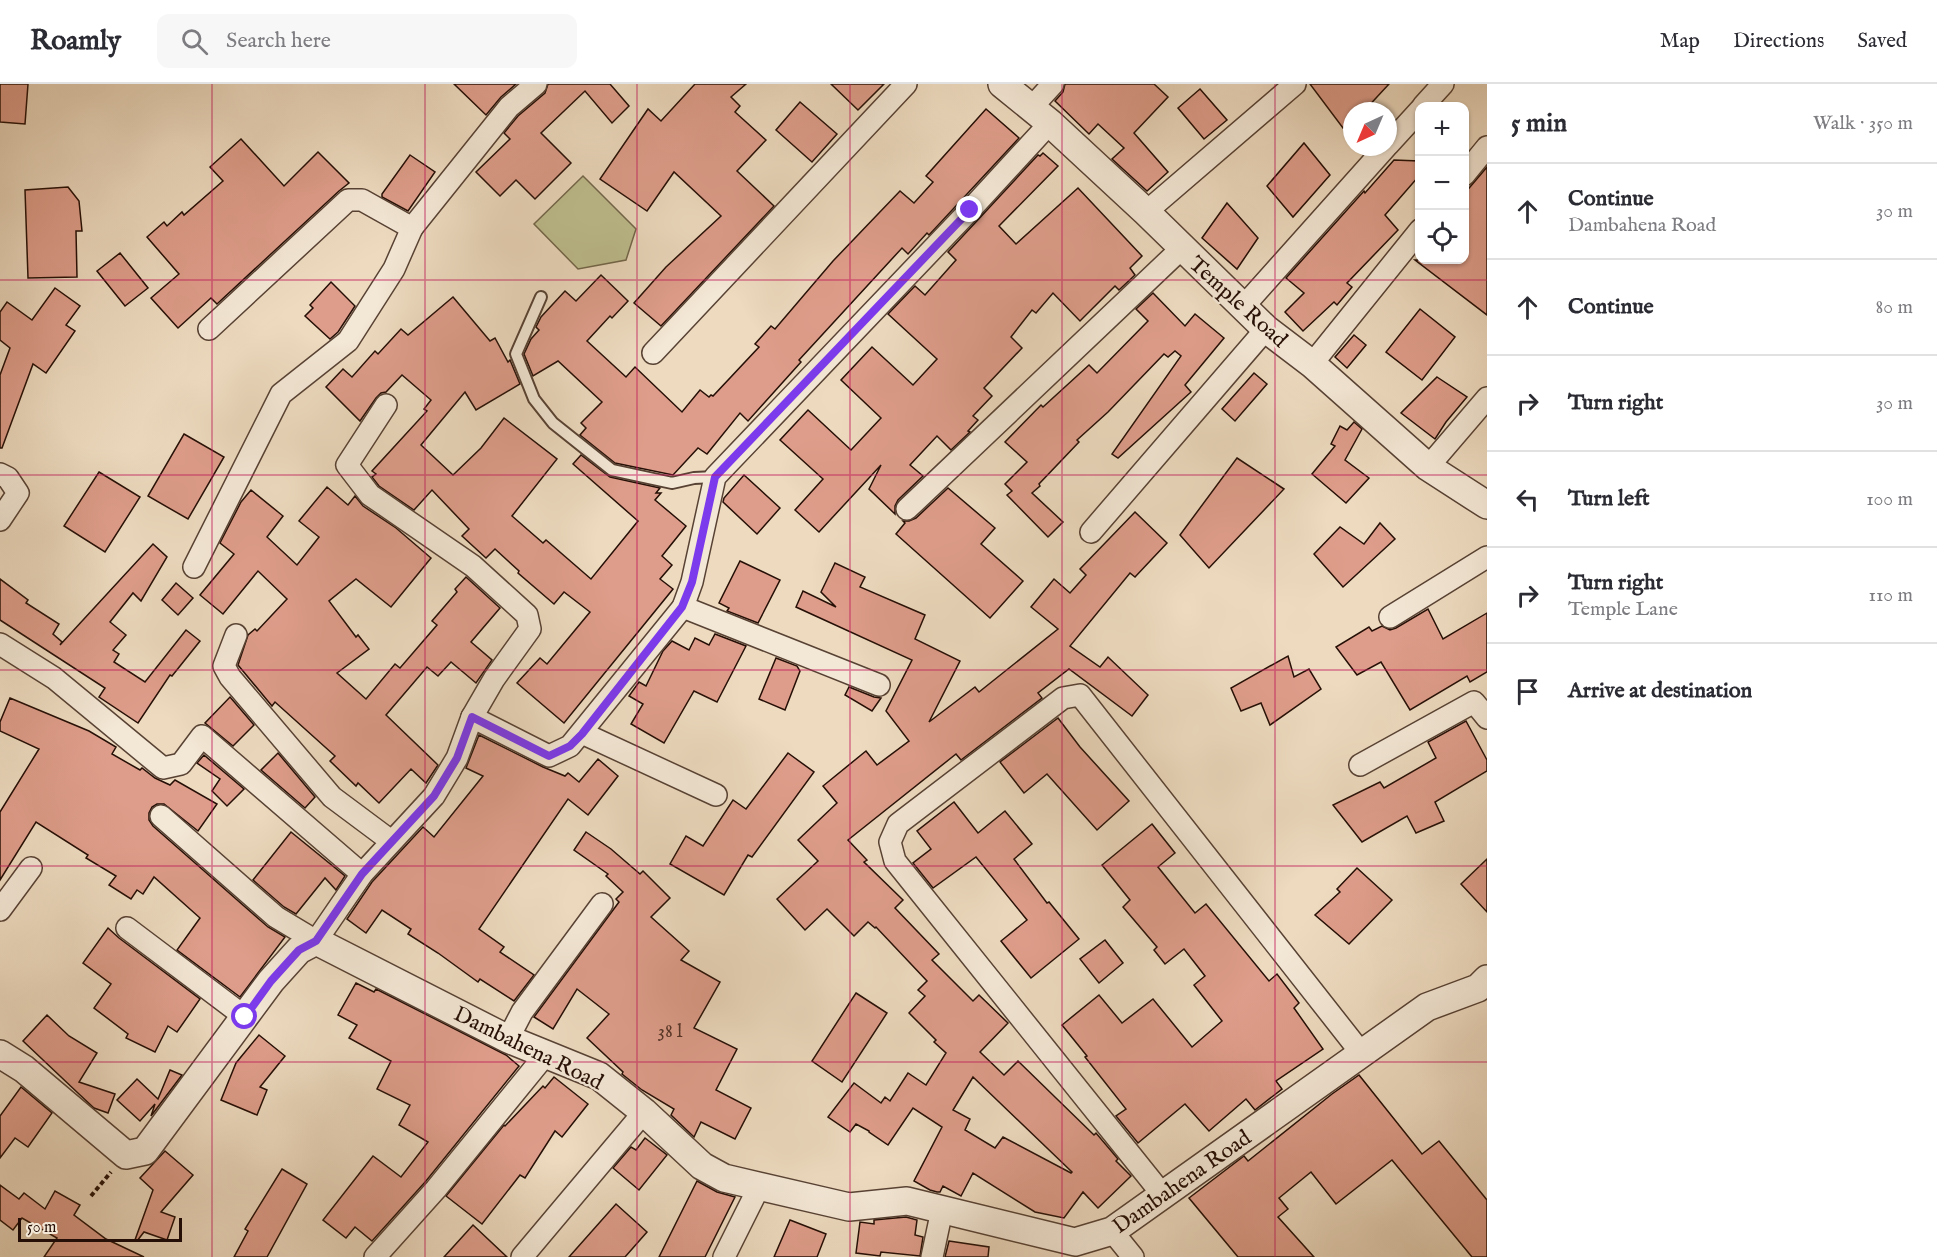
<!DOCTYPE html>
<meta charset="utf-8">
<style>
:root{--surface:#fff;--page:#f7f7f7;--text:#2b2b33;--muted:#7c7c81;--line:#e1e1e2}
body{margin:0;font-family:"IM FELL English",serif;background:var(--page);color:var(--text)}
.controls{position:absolute;right:18px;top:18px;display:grid;overflow:hidden;border-radius:12px;box-shadow:0 2px 4px #0004}
.controls button{width:54px;height:54px;display:grid;place-items:center;padding:0;border:0;border-bottom:2px solid var(--line);background:var(--surface);color:var(--text);font:30px sans-serif}
.compass{position:absolute;left:1343px;top:18px;width:54px;height:54px;border-radius:50%;background:var(--surface);box-shadow:0 2px 4px #0004;rotate:224deg}
.scale{position:absolute;left:18px;bottom:15px;width:164px;box-sizing:border-box;padding-left:6px;border:3px solid #260f06;border-top:0;font-size:16px;line-height:21px;white-space:nowrap;color:#260f06;-webkit-text-stroke:4px #f3e7d5;paint-order:stroke}
.stop{position:absolute;width:18px;height:18px;margin:-14px;border:4px solid #7c3aed;border-radius:50%;background:#fff}
.stop.end{background:#7c3aed;border-color:#fff;box-shadow:0 2px 6px #0008}
.list{margin:0;padding:0;list-style:none}
h2{display:flex;justify-content:space-between;align-items:center;height:78px;margin:0;padding:0 24px;font-size:26px}
h2 small{font-size:20px;font-weight:400;color:var(--muted)}
.list li{display:grid;grid-template-columns:39px 1fr auto;gap:18px;align-items:center;box-sizing:border-box;height:96px;padding:0 24px;border-top:2px solid var(--line)}
.list b{display:block;font-size:22px;white-space:nowrap}
.list p{margin:0;font-size:20px;white-space:nowrap;color:var(--muted)}
.list em{font-size:20px;font-style:normal;color:var(--muted)}
.icon{flex:none;width:33px;height:33px;fill:none;stroke:currentColor;stroke-width:2;stroke-linecap:round;stroke-linejoin:round}
.map{position:relative;flex:none;width:1487px;height:1173px;overflow:hidden}
header{display:flex;align-items:center;gap:36px;box-sizing:border-box;height:84px;padding:0 30px;background:var(--surface);border-bottom:2px solid var(--line)}
header strong{font-size:28px}
nav{display:flex;gap:33px;margin-inline-start:auto;font-size:21px}
.search{width:420px;height:54px;background:var(--page);display:flex;align-items:center;gap:15px;box-sizing:border-box;padding:0 21px;border-radius:12px;color:var(--muted);font-size:22px}
main{display:flex}
aside{flex:1;background:var(--surface)}
.map>svg:first-child{display:block}
.green{fill:#bebe8e;stroke:#72664a;stroke-width:1.5}
.building{fill:#de9d8a;stroke:#260f06;stroke-width:1.5;fill-rule:evenodd}
.lines{fill:none;stroke-linecap:round;stroke-linejoin:round}
.service-casing{stroke:#584234;stroke-width:14}
.minor-casing{stroke:#584234;stroke-width:24}
.tertiary-casing{stroke:#584234;stroke-width:30}
.path{stroke:#260f06;stroke-width:4;stroke-dasharray:4.5 3;stroke-linecap:butt}
.service{stroke:#f3e7d5;stroke-width:10}
.minor{stroke:#f3e7d5;stroke-width:21}
.tertiary{stroke:#f3e7d5;stroke-width:27}
.route{stroke:#7c3aed;stroke-width:8}
.grid{fill:none;stroke:#c2185b;stroke-width:1.5;stroke-opacity:0.55}
.labels{text-anchor:middle;stroke-width:4.5;stroke-linejoin:round;paint-order:stroke}
.number-label{font-size:20px;fill:#543227}
.street-label{font-size:22px;fill:#260f06;stroke:#f3e7d5}
</style>
<header>
<strong>Roamly</strong>
<div class="search"><svg class="icon" aria-label="search" viewBox="0 0 24 24"><circle cx="10" cy="10" r="6"/><path d="M15 15l6 6"/></svg>Search here</div>
<nav><a>Map</a><a>Directions</a><a>Saved</a></nav>
</header>
<main>
<div class="map">
<svg width="1487" height="1173" viewBox="0 0 1487 1173">
<rect width="100%" height="100%" fill="#eddabf"/>
<filter id="stains"><feTurbulence type="fractalNoise" baseFrequency=".00333" numOctaves="4"/><feColorMatrix values="0 0 0 0 .2 0 0 0 0 .09 0 0 0 0 .02 0 0 0 .5 -.17"/></filter>
<radialGradient id="worn" r=".72"><stop offset=".6" stop-color="#630" stop-opacity="0"/><stop offset="1" stop-color="#630" stop-opacity=".3"/></radialGradient>
<path class="green" d="M583 92 636 145 626 176 578 185 534 140Z"/>
<g class="building">
<path d="M0 0H28L25 40 0 38Z"/>
<path d="M454 0H516L501 13 486 31Z"/>
<path d="M548 0H610L629 22 612 39 585 7 541 49 571 79 535 115 516 96 500 112 476 88 510 55 504 49 518 32 545 9Z"/>
<path d="M695 0H746L731 13 740 22 735 28 766 56 737 87 774 122 661 242 634 219 666 183 721 132 674 88 647 127 600 95 648 25 661 37Z"/>
<path d="M831 0H884L858 26Z"/>
<path d="M1065 0H1154L1168 13 1134 49 1168 88 1147 107 1112 75 1124 64 1098 40 1089 50 1055 17 1063 8Z"/>
<path d="M1310 0H1389L1364 27H1352V56Z"/>
<path d="M1200 5 1227 36 1204 55 1178 24Z"/>
<path d="M800 18 837 50 812 78 776 46Z"/>
<path d="M986 25 1019 54 929 151 927 149 908 170 902 164 799 276 801 278 748 337 740 329 707 370 698 364 673 391 615 379 580 351 586 344 581 339 602 318 558 277 533 292 524 270 531 255 539 246 536 243 541 233 565 207 576 217 601 191 628 217 612 234 610 232 587 257 626 293 635 283 682 328 700 306 709 313 711 311 713 312 759 263 755 260 771 242 775 245 833 177 900 107 914 119 933 98 926 92Z"/>
<path d="M241 55 284 102 318 68 349 99 339 107 217 220 211 214 178 244 151 214 179 190 147 153 164 138 167 142 182 128 184 131 223 97 210 83Z"/>
<path d="M1304 59 1330 91 1293 133 1267 102Z"/>
<path d="M1043 69 1058 82 999 142 1016 160 1078 104 1142 172 1130 184 1135 191 1119 206 1115 202 1080 237 1053 209 1036 229 1032 226 1011 253 1022 264 984 304 992 312 973 332 978 336 968 347 970 348 951 366 937 352 910 381 923 392 898 416 895 422V430L869 405 881 381 819 448 795 426 823 395 780 356 808 326 851 366 881 334 841 296 872 263 913 301 937 275 888 230 915 202 925 211 956 176 948 168 1038 71 1040 72Z"/>
<path d="M410 71 435 88 408 127 382 113V110Z"/>
<path d="M1394 76 1419 77V92L1385 131 1398 146 1347 199 1352 203 1337 221 1334 218 1303 247 1285 228 1304 209 1286 194 1364 107 1365 109Z"/>
<path d="M1487 83V231L1415 176H1464V110Z"/>
<path d="M68 103 79 117 82 147H76L77 193 28 194 25 106Z"/>
<path d="M1227 119 1258 154 1237 185 1202 154Z"/>
<path d="M120 169 148 204 125 222 97 187Z"/>
<path d="M331 198 355 222 338 248 330 255 305 232 313 224 310 221Z"/>
<path d="M55 204 80 222 66 241 75 247 46 289 33 280 2 364H0V291L10 264 0 256V228L7 218 32 236Z"/>
<path d="M1153 209 1185 242 1195 230 1224 254 1185 301 1191 308 1118 374 1112 370 1181 272 1175 267 1168 273 1164 270 1108 328 1077 356 1079 358 1039 400 1040 402 1032 409 1063 438 1048 453 1007 411 1012 407 1005 400 1027 378 1005 358 1041 321 1043 323 1089 281 1097 289 1148 237 1136 225Z"/>
<path d="M453 213 490 257 495 254 508 278 510 276 520 300 476 326 465 308 421 361 453 391 481 364 504 334 557 375 512 432 543 459 546 456 591 495 638 437 573 380 581 371 610 393 660 404 656 409H661L655 416 686 442 662 472 672 481 660 495 673 505 564 639 517 599 540 574 547 580 590 528 564 508 554 520 518 489 519 487 495 465 486 474 462 452 469 445 432 406 414 426 379 402 372 393 376 390 372 387 427 327 424 325 431 316 402 291 386 308 381 309 376 314 360 337 326 303 343 285 352 293 375 267 378 270 401 245 408 251Z"/>
<path d="M1420 225 1455 253 1422 296 1386 268Z"/>
<path d="M1354 251 1366 261 1347 284 1335 273Z"/>
<path d="M1254 289 1267 300 1235 337 1222 325Z"/>
<path d="M1437 293 1467 313 1446 338 1435 355 1401 329Z"/>
<path d="M1354 338 1362 345 1345 376 1369 394 1346 419 1312 390 1335 362 1331 360 1340 342 1347 346Z"/>
<path d="M184 350 224 373 188 435 148 412Z"/>
<path d="M1237 374 1284 405 1209 484 1180 451Z"/>
<path d="M99 388 140 413 105 468 64 442Z"/>
<path d="M744 391 780 424 757 450 723 418 724 414Z"/>
<path d="M327 403 348 421 355 412 363 422 396 444 431 474 391 523 356 495 329 517 356 553 358 551 369 565 337 589 366 615 395 580 400 584 437 541 432 537 457 508 455 505 466 493 500 524 471 558 492 576 476 599 451 578 438 592 427 583 386 631 438 681 426 699 411 685 379 719 358 699 356 702 330 677 335 672 275 618 272 622 238 581 248 551 255 545 257 547 287 515 258 487 223 530 200 511 234 470 220 459 241 418 251 406 283 432 267 453 297 481 319 453 299 437Z"/>
<path d="M948 404 995 444 981 460 1023 497 990 534 896 450 905 439 903 437H909L916 434Z"/>
<path d="M1135 428 1167 459 1135 493 1130 489 1070 562 1100 583 1108 573 1148 611 1132 632 1069 585 1038 609 1042 614 961 676 956 670 848 756 867 776 864 778 903 816 895 824 939 870 932 876 973 917 979 911 1008 939 980 968 1004 991 1018 977 1094 1051 1096 1049 1118 1075 1116 1077 1131 1092 1098 1124 1083 1108 1064 1134 1035 1128 973 1089 961 1112 943 1102 940 1108H937L930 1106 914 1097 942 1043 913 1024 888 1061 869 1048V1047L856 1040 850 1048 828 1033 854 999 881 1019 885 1013 890 1017 908 989 926 1001 946 969 934 958 936 956 909 929 925 912 918 906 927 897 876 843 875 844 868 838 854 852 827 825 805 846 777 815 818 777 798 756 837 719 823 702 866 667 877 681 909 657 886 627 912 576 796 523 803 507 836 523 821 508 835 479 865 493 860 503 925 531 915 555 960 577 929 638 975 603 979 608 1058 545 1031 523 1054 495 1070 509 1086 491 1080 485ZM973 993 1072 1088 1071 1089 1003 1053 995 1064 965 1046 970 1035 953 1026Z"/>
<path d="M1380 439 1395 455 1343 503 1314 470 1340 443 1364 460Z"/>
<path d="M153 460 167 473 141 517 133 509 110 538 126 551 113 566 119 570 114 578 145 598 186 546 200 557 172 592 170 591 138 639 99 613 105 604 0 536V495L28 516 26 519 59 540 53 550 62 558 60 561Z"/>
<path d="M740 477 780 496 758 539 727 527 729 524 719 519Z"/>
<path d="M176 499 193 514 178 531 162 516Z"/>
<path d="M1428 525 1443 555 1487 529V588L1470 598 1467 592 1410 626 1381 578 1357 591 1336 563 1369 543 1372 547 1382 542 1390 546 1396 544Z"/>
<path d="M715 550 746 562 717 618 694 607 664 659 631 640 643 620 629 612 639 598 646 602 663 567 672 557 689 566 695 554 709 561Z"/>
<path d="M1288 572 1294 593 1309 585 1321 605 1270 641 1261 619 1241 627 1231 604Z"/>
<path d="M776 574 797 582 800 587 785 626 759 615Z"/>
<path d="M849 603 874 613 881 614 872 627 845 611Z"/>
<path d="M230 613 254 641 233 662 205 639Z"/>
<path d="M10 614 89 647 116 663 112 670 140 686 142 684 155 694 170 701 175 696 217 720 198 747 164 720H157L152 723 149 729V736L153 742 268 843 285 853 240 913 177 866 200 834 154 793 143 810 137 806 131 815 109 801 116 792 86 774 88 771 36 738 0 796V728L39 665 0 647V638Z"/>
<path d="M1058 634 1080 663 1129 717 1097 746 1047 690 1024 709 1000 678Z"/>
<path d="M1466 637 1487 676V687L1435 718 1444 737 1416 749 1407 732 1362 758 1333 721 1380 698 1384 704 1436 674 1428 658Z"/>
<path d="M479 651 543 683 565 692 568 689 579 698 598 675 618 692 588 731 568 715 479 845 504 863 500 868 534 891 514 917 480 895 478 898 438 869 408 850 411 845 382 826 366 849 347 835 372 798 423 743 434 753 483 692 466 684Z"/>
<path d="M278 669 315 713 305 724 261 686Z"/>
<path d="M788 669 814 688 752 773 748 771 724 811 670 780 686 752 703 762 733 716 746 725Z"/>
<path d="M204 671 244 705 227 722 212 707 220 695 197 679Z"/>
<path d="M954 718 978 749 1005 727 1032 760 1014 775 1047 819 1049 818 1079 855 1031 894 1001 857 1027 836 976 773 933 804 913 779 931 765 917 747Z"/>
<path d="M1152 740 1175 769 1158 783 1195 829 1206 820 1269 897 1277 890 1299 919 1294 924 1323 965 1276 997 1282 1005 1255 1026 1246 1015 1209 1047 1185 1020 1138 1059 1116 1032 1126 1025 1085 973 1087 972 1062 941 1099 911 1122 939 1153 915 1192 963 1222 937 1194 901 1205 892 1184 865 1165 880 1154 866 1157 863 1123 823 1130 816 1102 781Z"/>
<path d="M291 748 345 792 336 806 325 794 296 830 284 823 253 796Z"/>
<path d="M586 748 611 765 640 790 643 787 670 814 651 833 689 867 681 876 720 898 694 944 737 965 716 1006 751 1024 735 1055 701 1038 694 1053 671 1031 674 1025 642 1006 622 990 623 988 587 954 609 930 577 905 553 945 534 933 619 818 616 815 623 808 606 792 608 790 574 766Z"/>
<path d="M1487 775V828L1461 800Z"/>
<path d="M1357 784 1392 816 1349 860 1315 831 1340 808 1337 805Z"/>
<path d="M108 844 119 854 200 915 177 948 168 942 155 968 126 954 128 950 94 924 111 900 83 879Z"/>
<path d="M1105 856 1123 879 1099 899 1080 875Z"/>
<path d="M356 899 374 908 376 905 506 971 519 982 426 1097 372 1157 355 1143 346 1154 323 1136 373 1072 401 1093 428 1058 399 1041 410 1021 377 1005 391 977 349 954 357 941 338 931Z"/>
<path d="M856 909 887 929 842 998 812 977Z"/>
<path d="M47 931 69 952 97 969 79 998 115 1010 108 1029 94 1024 79 1010 23 957Z"/>
<path d="M259 951 285 972 260 1003 267 1006 257 1031 221 1016 236 979Z"/>
<path d="M170 986 182 991 151 1032 155 1020 140 1037 117 1016 137 995 158 1015Z"/>
<path d="M1359 991 1422 1070 1439 1057 1487 1116V1173H1472L1392 1076 1336 1120 1311 1088 1279 1114 1288 1125 1278 1133 1314 1173H1238L1189 1114 1244 1072 1248 1077 1332 1010Z"/>
<path d="M554 993 588 1020 562 1053 555 1047 525 1094 520 1091 482 1140 446 1112 504 1041 505 1042 543 1002 545 1004Z"/>
<path d="M21 1003 52 1029 28 1063 15 1054 0 1074V1032Z"/>
<path d="M645 1054 667 1071 639 1106 613 1084 631 1063 636 1066Z"/>
<path d="M165 1067 193 1091 161 1128 175 1133 167 1156 144 1148 137 1157 135 1156 153 1106 140 1094Z"/>
<path d="M282 1085 307 1100 267 1173H234L248 1147 245 1145Z"/>
<path d="M697 1097 717 1108 735 1113 705 1173H659Z"/>
<path d="M0 1101 19 1115 24 1109 45 1125 55 1107 80 1121 74 1131 106 1155 144 1173H44L57 1154 22 1134 13 1146 0 1136Z"/>
<path d="M616 1120 647 1148 625 1173H569Z"/>
<path d="M906 1133 917 1136 915 1151 923 1153 920 1172 881 1168 880 1172 856 1169 860 1138 874 1140V1136Z"/>
<path d="M790 1136 826 1150 817 1173H774Z"/>
<path d="M473 1141 507 1173H444Z"/>
<path d="M949 1157 989 1163 988 1173H945Z"/>
</g>
<g class="lines">
<defs>
<path id="service" d="M541 213 516 270 534 315 553 339 612 386 672 399 694 394 715 393"/>
<g id="minor">
<path d="M1423 22 1443 0"/>
<path d="M1031 24 1053 0"/>
<path d="M1388 61 1420 26"/>
<path d="M1464 91 1487 63"/>
<path d="M1146 128 1295 0"/>
<path d="M1243 223 1386 63"/>
<path d="M209 245 348 116H362L412 144 509 23 536 0"/>
<path d="M653 269 906 0"/>
<path d="M1312 280 1420 146"/>
<path d="M1428 383 1487 314"/>
<path d="M0 390 8 394 18 409 0 436"/>
<path d="M907 425 1182 164"/>
<path d="M1091 448 1266 245"/>
<path d="M194 483 281 310 348 257 394 185 412 144"/>
<path d="M683 523 879 601"/>
<path d="M1390 533 1487 473"/>
<path d="M236 551 224 582 230 593 332 713 391 757"/>
<path d="M0 560 54 594 163 684 181 680 202 652 362 790"/>
<path d="M472 633 549 672 570 662 683 523 692 498 715 393 970 126 1050 39"/>
<path d="M582 649 716 711"/>
<path d="M1360 681 1474 618 1487 634"/>
<path d="M161 732 276 833 316 857 362 790 434 712 457 674 472 633 494 595 530 545 527 531 473 482 370 411 347 381 386 321"/>
<path d="M0 826 31 784"/>
<path d="M127 844 245 933"/>
<path d="M508 955 522 928 602 820"/>
<path d="M1162 1110 895 777 890 758 898 740 1063 614 1080 611 1362 970"/>
<path d="M1112 1147 1133 1173"/>
<path d="M375 1173 436 1105 546 970"/>
<path d="M522 1173 644 1028"/>
<path d="M724 1173 759 1103"/>
<path d="M932 1173 942 1126"/>
</g>
<g id="tertiary">
<path d="M1002 0 1050 39 1146 128 1266 245 1312 280 1428 383 1487 421"/>
<path d="M0 970 24 985 126 1071 145 1067 271 897 299 866 316 857 508 955 599 992 644 1028 702 1082 724 1094 849 1123 907 1117 1075 1158 1112 1147 1427 923 1478 904 1487 895"/>
</g>
</defs>
<use href="#service" class="service-casing"/>
<use href="#minor" class="minor-casing"/>
<use href="#tertiary" class="tertiary-casing"/>
<path class="path" d="M91 1112 111 1088"/>
<use href="#service" class="service"/>
<use href="#minor" class="minor"/>
<use href="#tertiary" class="tertiary"/>
</g>
<g class="lines">
<path class="route" d="M245 933 271 897 299 866 316 857 362 790 434 712 457 674 472 633 549 672 570 662 582 650 682 523 692 498 715 393 970 126"/>
</g>
<path class="grid" d="M212 0V1173M425 0V1173M637 0V1173M850 0V1173M1062 0V1173M1275 0V1173M0 196H1487M0 391H1487M0 586H1487M0 782H1487M0 978H1487"/>
<g class="labels">
<g class="number-label">
<text x="670" y="953">38 l</text>
</g>
<g class="street-label">
<text transform="translate(1239 217) rotate(42)" y="8">Temple Road</text>
<text transform="translate(529 963) rotate(26)" y="8">Dambahena Road</text>
<text transform="translate(1181 1097) rotate(-35)" y="8">Dambahena Road</text>
</g>
</g>
<rect width="100%" height="100%" filter="url(#stains)"/>
<rect width="100%" height="100%" fill="url(#worn)"/>
</svg>
<div class="controls">
<button>+</button>
<button>−</button>
<button><svg class="icon" aria-label="locate" viewBox="0 0 24 24"><circle cx="12" cy="12" r="6"/><path d="M12 2v4M12 18v4M2 12h4M18 12h4"/></svg></button>
</div>
<svg class="compass" viewBox="-18 -18 36 36"><path d="M0-13l5 13h-10z" fill="#e53935"/><path d="M0 13l5-13h-10z" fill="#7c7c81"/></svg>
<div class="scale">50 m</div>
<div class="stop" style="left:245px;top:933px"></div>
<div class="stop end" style="left:970px;top:126px"></div>
</div>
<aside>
<h2>5 min<small>Walk · 350 m</small></h2>
<ul class="list">
<li><svg class="icon" aria-label="ahead" viewBox="0 0 24 24"><path d="M12 20V5M6 11l6-6 6 6"/></svg><div><b>Continue</b><p>Dambahena Road</p></div><em>30 m</em></li>
<li><svg class="icon" aria-label="ahead" viewBox="0 0 24 24"><path d="M12 20V5M6 11l6-6 6 6"/></svg><div><b>Continue</b></div><em>80 m</em></li>
<li><svg class="icon" aria-label="right" viewBox="0 0 24 24"><path d="M7 20v-9h11M14 6l5 5-5 5"/></svg><div><b>Turn right</b></div><em>30 m</em></li>
<li><svg class="icon" aria-label="left" viewBox="0 0 24 24"><path d="M17 20v-9H6M10 6l-5 5 5 5"/></svg><div><b>Turn left</b></div><em>100 m</em></li>
<li><svg class="icon" aria-label="right" viewBox="0 0 24 24"><path d="M7 20v-9h11M14 6l5 5-5 5"/></svg><div><b>Turn right</b><p>Temple Lane</p></div><em>110 m</em></li>
<li><svg class="icon" aria-label="arrive" viewBox="0 0 24 24"><path d="M6 21V4h12l-3 4 3 4H6"/></svg><div><b>Arrive at destination</b></div></li>
</ul>
</aside>
</main>
